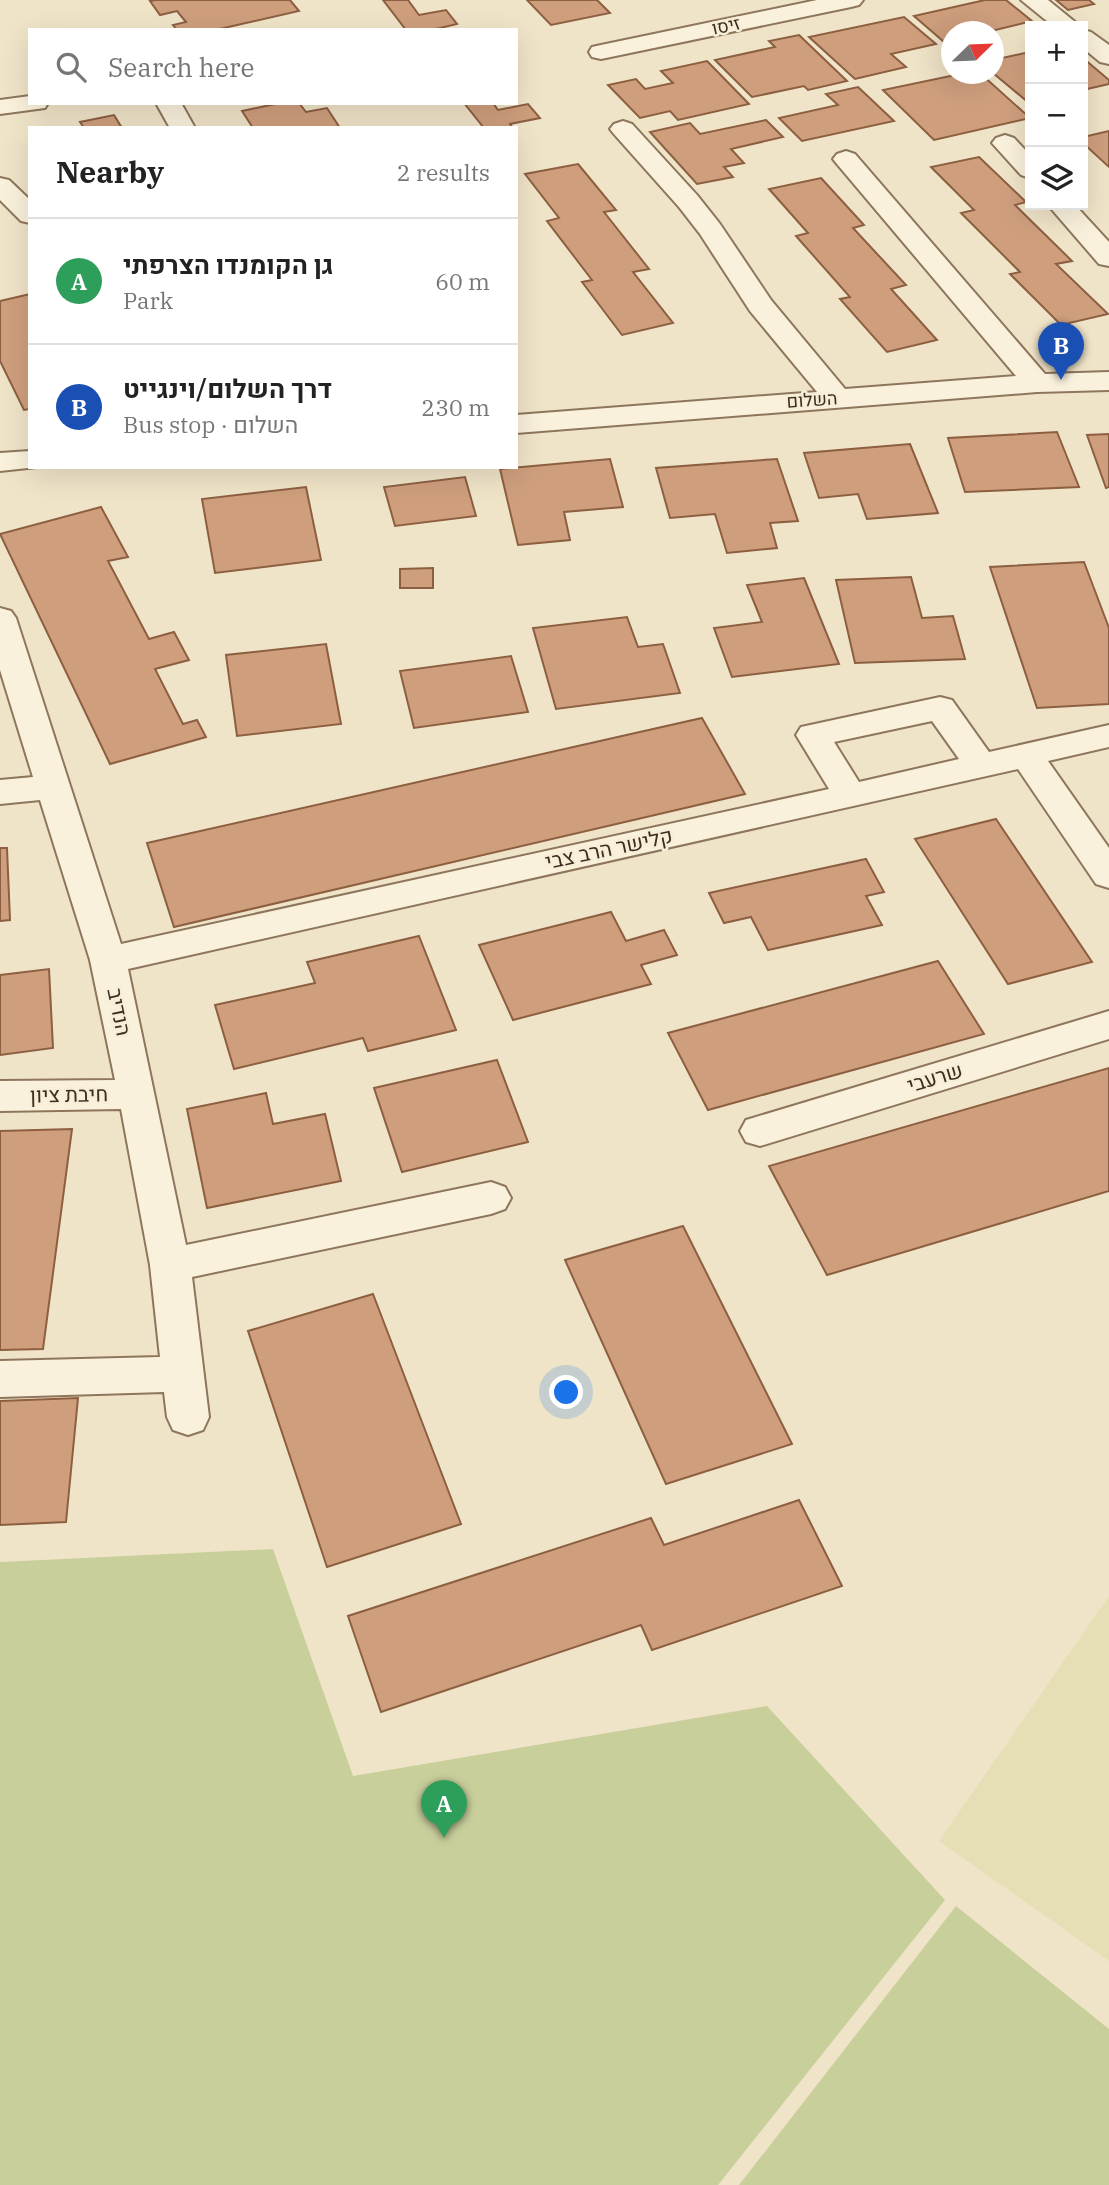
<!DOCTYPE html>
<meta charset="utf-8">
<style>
:root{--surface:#fff;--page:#f2f2f2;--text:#222;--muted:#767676;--line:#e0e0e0;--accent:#9e2a2b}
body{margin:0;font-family:"IBM Plex Serif",Heebo,serif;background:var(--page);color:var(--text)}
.controls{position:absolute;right:21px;top:21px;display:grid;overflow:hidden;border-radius:0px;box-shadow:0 7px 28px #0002}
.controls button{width:63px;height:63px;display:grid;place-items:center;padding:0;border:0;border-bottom:2px solid var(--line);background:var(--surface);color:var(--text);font:35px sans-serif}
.compass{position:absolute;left:941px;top:21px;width:63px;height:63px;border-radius:50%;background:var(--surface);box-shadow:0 7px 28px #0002;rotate:67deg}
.you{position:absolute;left:567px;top:1393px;width:24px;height:24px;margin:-18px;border:5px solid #fff;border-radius:50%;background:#1a73e8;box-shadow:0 0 0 10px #1a73e833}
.badge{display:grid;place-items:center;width:46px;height:46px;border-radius:50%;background:var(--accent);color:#fff;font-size:23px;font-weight:700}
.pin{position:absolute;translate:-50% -58px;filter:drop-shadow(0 2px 4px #0008)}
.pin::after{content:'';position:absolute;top:37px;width:24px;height:21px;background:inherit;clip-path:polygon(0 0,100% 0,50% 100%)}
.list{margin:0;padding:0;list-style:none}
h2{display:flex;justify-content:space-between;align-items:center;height:91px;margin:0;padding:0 28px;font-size:30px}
h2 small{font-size:23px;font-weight:400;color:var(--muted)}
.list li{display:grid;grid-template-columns:46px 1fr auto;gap:21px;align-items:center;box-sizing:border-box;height:126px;padding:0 28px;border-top:2px solid var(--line)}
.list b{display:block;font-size:26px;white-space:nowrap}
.list p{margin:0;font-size:23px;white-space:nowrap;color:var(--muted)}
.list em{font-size:23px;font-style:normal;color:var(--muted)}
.icon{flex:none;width:38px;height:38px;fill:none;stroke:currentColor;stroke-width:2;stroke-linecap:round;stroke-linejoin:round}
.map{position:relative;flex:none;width:1109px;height:2185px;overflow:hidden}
.search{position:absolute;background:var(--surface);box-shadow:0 7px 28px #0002;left:28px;top:28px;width:490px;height:77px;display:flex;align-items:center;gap:18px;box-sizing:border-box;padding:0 24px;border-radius:0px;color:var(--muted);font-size:26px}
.panel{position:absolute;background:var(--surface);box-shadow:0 7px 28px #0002;left:28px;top:126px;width:490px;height:343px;border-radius:0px}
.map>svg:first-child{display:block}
.farmland{fill:#e6deb5}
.green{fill:#c9cf9b}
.building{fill:#cf9f7d;stroke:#8d5f41;stroke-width:2}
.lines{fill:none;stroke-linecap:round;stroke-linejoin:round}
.minor-casing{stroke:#8d765c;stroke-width:4}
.minor{fill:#faf1dc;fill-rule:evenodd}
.labels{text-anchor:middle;stroke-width:5;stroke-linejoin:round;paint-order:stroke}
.far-street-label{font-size:18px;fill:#3d2e20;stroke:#f7eed8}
.street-label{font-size:21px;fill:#3d2e20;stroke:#f7eed8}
</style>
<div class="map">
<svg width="1109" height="2185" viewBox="0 0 1109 2185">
<rect width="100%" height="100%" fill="#f0e4c8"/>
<path class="farmland" d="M1109 1596V1961L939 1841Z"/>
<g class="green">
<path d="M273 1549 353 1776 767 1706 945 1900 718 2185H0V1562Z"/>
<path d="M956 1906 1109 2029V2185H739Z"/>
</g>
<g class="building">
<path d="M156 0H290L299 11 215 30H177L173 25 186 22 177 11 160 15 150 1Z"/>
<path d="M383 0H408L419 15 446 10 457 24 432 30H406Z"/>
<path d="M527 0H597L610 13 551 25Z"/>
<path d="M985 0H1006L1032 21 987 32H951V48L914 16Z"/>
<path d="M1056 0H1089L1094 4 1068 10Z"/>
<path d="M904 17 936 44 891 54 906 67 855 79 809 37Z"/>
<path d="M799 35 847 81 808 90 804 86 752 97 715 60 775 47 769 41Z"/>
<path d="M1030 52V103H1029L993 73V60Z"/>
<path d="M1083 58 1109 80V84L1083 90Z"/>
<path d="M707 61 749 104 678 120 670 111 640 118 608 85 636 79 645 89 673 83 661 71Z"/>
<path d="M960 74H981L1030 118 934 140 883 90Z"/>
<path d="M858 87 894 121 802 141 779 118 838 105 826 94Z"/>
<path d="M280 103H299L306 112 327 108 340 128H253L242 111Z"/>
<path d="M464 103H493L498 110 528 104 540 118 510 124 513 128H484Z"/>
<path d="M114 115 122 128H84L80 122Z"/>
<path d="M766 120 783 137 731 149 744 163 724 167 733 177 697 184 650 132 690 123 700 134Z"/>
<path d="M1109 131V167L1083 143V137Z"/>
<path d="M979 157 1026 202 1015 205 1072 261 1056 264 1108 314 1061 325 1010 274 1020 272 961 213 974 210 931 167Z"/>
<path d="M578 164 616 210 604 212 649 269 633 272 673 323 622 335 582 282 592 280 547 221 559 218 525 174Z"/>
<path d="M821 178 864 225 853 228 906 285 891 289 937 340 887 352 840 299 850 297 796 236 808 233 769 189Z"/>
<path d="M30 294V409L24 410 0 361V301Z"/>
<path d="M1057 432 1079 487 965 492 948 438Z"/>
<path d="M1109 434V487L1106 488 1087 435Z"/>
<path d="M910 444 938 513 867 519 858 494 819 498 804 453Z"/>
<path d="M610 459 623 507 564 512 570 540 518 545 500 469Z"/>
<path d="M777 459 798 521 770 523 777 548 727 553 715 514 670 518 656 468Z"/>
<path d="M465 477 476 516 395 526 384 487Z"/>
<path d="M306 487 321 560 215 573 202 499Z"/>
<path d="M101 507 128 557 108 561 149 639 174 632 189 660 155 669 183 724 197 720 206 737 110 764 0 534Z"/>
<path d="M1084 562 1109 628V704L1037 708 990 567Z"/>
<path d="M433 568V588H400V569Z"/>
<path d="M911 577 922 618 953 616 965 659 855 663 836 580Z"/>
<path d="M804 578 839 664 732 677 714 628 762 622 747 585Z"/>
<path d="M627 617 638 647 663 644 680 693 556 709 533 628Z"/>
<path d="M326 644 341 724 237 736 226 655Z"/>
<path d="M511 656 528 712 414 728 400 671Z"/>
<path d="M702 718 745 794 174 927 147 843Z"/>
<path d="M996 819 1092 962 1008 984 915 839Z"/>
<path d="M0 848H7L10 920 0 921Z"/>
<path d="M866 859 884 892 866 896 882 925 768 950 751 917 724 923 709 893Z"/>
<path d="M611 912 626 941 664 930 677 955 641 965 651 984 513 1020 479 945Z"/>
<path d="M419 936 456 1030 368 1051 363 1038 234 1069 215 1005 315 983 307 962Z"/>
<path d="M938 961 984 1034 708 1110 668 1033Z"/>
<path d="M49 969 53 1048 0 1055V975Z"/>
<path d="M497 1060 528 1142 402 1172 374 1088Z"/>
<path d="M1109 1068V1191L827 1275 769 1166Z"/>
<path d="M266 1093 273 1124 325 1114 341 1181 207 1208 187 1109Z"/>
<path d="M72 1129 43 1349 0 1350V1131Z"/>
<path d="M683 1226 792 1444 666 1484 565 1260Z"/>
<path d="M373 1294 461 1524 327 1567 248 1331Z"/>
<path d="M78 1398 66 1522 0 1525V1401Z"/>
<path d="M799 1500 842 1586 652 1650 641 1625 381 1712 348 1616 651 1518 664 1545Z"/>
</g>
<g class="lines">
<defs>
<g id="minor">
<path d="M817 0H863L859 5 851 7 601 59 592 57 589 52 592 47 601 45Z"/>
<path d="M1021 0H1048L1080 26H1053Z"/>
<path d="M1083 30 1091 32 1109 45V64L1100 62 1083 48Z"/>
<path d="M30 96V103H48L45 108 0 114V100Z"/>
<path d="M156 103H181L195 128H170Z"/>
<path d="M623 121 632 124 697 195 720 224 771 300 845 389 1016 376 837 164 833 159 837 154 846 151 855 154 1045 374 1109 372V390L1037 392 516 433V415L817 392 750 311 700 234 679 207 614 134 610 129 614 124Z"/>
<path d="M1005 135 1014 138 1030 155V178L1021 175 992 143 996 138Z"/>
<path d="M0 178 9 180 30 200V223L21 221 0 200Z"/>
<path d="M1048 205H1075L1109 242V266L1099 264Z"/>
<path d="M30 451V467H37L0 471V453Z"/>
<path d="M0 608 11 611 16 618 121 944 829 789 796 735 801 727 940 697 952 700 989 752 1109 725V747L1048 761 1109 848V888L1096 884 1018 769 128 969 186 1245 491 1182 505 1187 511 1198 505 1209 491 1214 192 1277 209 1417 203 1430 188 1435 173 1430 167 1417 164 1392 0 1397V1361L160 1357 150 1265 121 1109 0 1111V1081L115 1080 90 960 40 800 0 804V780L33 777 0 670ZM932 721 959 759 859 782 834 742Z"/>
<path d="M1109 1011V1039L760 1146 746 1142 740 1131 746 1120Z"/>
</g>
</defs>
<use href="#minor" class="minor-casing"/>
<use href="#minor" class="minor"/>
</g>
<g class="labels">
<g class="far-street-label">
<text transform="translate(726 26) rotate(-12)" y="6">זיסו</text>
<text transform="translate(812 400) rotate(-4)" y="6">השלום</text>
</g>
<g class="street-label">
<text transform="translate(609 849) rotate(-12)" y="7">קלישר הרב צבי</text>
<text transform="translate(119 1012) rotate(78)" y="7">הנדיב</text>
<text transform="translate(935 1078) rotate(-17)" y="7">שרעבי</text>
<text transform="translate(69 1095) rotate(-1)" y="7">חיבת ציון</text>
</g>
</g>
</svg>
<div class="controls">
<button>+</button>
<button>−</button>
<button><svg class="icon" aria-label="layers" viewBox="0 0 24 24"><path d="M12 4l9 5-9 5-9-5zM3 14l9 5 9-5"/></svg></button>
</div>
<svg class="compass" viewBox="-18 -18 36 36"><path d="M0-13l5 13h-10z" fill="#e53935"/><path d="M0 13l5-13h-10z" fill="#767676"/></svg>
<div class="you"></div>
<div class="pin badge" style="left:444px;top:1838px;background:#2e9e5b">A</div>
<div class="pin badge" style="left:1061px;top:380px;background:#1a4fb4">B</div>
<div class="search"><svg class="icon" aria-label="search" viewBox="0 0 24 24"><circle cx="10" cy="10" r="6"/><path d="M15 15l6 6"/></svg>Search here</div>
<section class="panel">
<h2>Nearby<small>2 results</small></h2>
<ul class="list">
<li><span class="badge" style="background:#2e9e5b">A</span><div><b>גן הקומנדו הצרפתי</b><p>Park</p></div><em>60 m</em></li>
<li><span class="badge" style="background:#1a4fb4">B</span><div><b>דרך השלום/וינגייט</b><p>Bus stop · השלום</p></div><em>230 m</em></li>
</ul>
</section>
</div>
